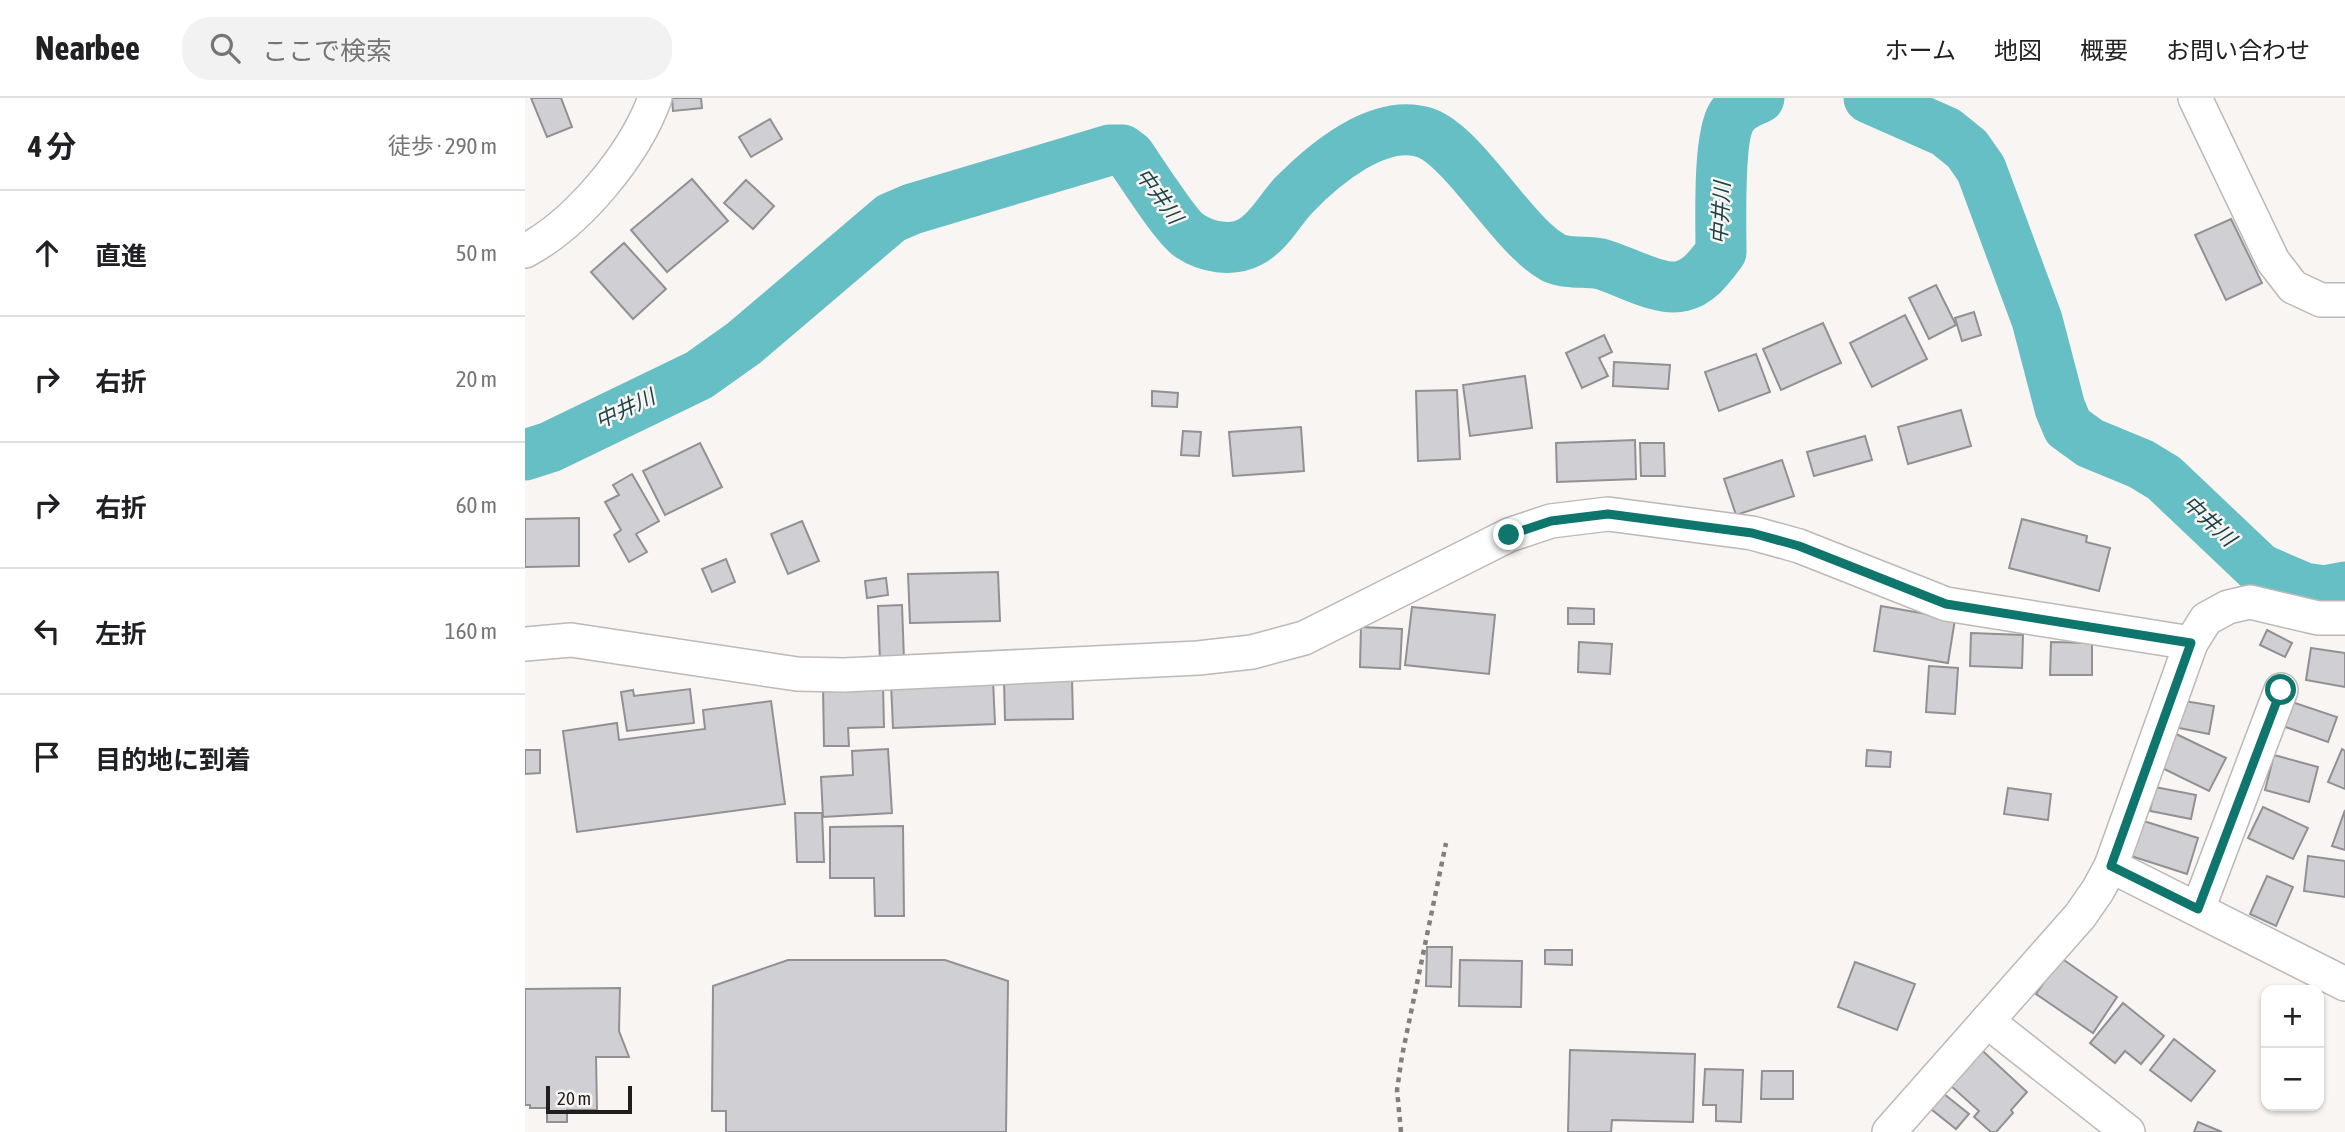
<!DOCTYPE html>
<html lang="ja">
<meta charset="utf-8">
<style>
:root{--surface:#fff;--page:#f2f2f2;--text:#202124;--muted:#757577;--line:#e0e0e0}
body{margin:0;font-family:"Asap Condensed","Noto Sans JP",sans-serif;background:var(--page);color:var(--text)}
.controls{position:absolute;right:21px;bottom:21px;display:grid;overflow:hidden;border-radius:14px;box-shadow:0 2px 5px #0004}
.controls button{width:63px;height:63px;display:grid;place-items:center;padding:0;border:0;border-bottom:2px solid var(--line);background:var(--surface);color:var(--text);font:35px sans-serif}
.scale{position:absolute;left:21px;bottom:18px;width:86px;box-sizing:border-box;padding-left:7px;border:4px solid #1f1e1d;border-top:0;font-size:19px;line-height:24px;white-space:nowrap;color:#1f1e1d;-webkit-text-stroke:5px #f9f5f2;paint-order:stroke}
.stop{position:absolute;width:21px;height:21px;margin:-16px;border:5px solid #0f766e;border-radius:50%;background:#fff}
.stop.end{background:#0f766e;border-color:#fff;box-shadow:0 2px 7px #0008}
.list{margin:0;padding:0;list-style:none}
h2{display:flex;justify-content:space-between;align-items:center;height:91px;margin:0;padding:0 28px;font-size:30px}
h2 small{font-size:23px;font-weight:400;color:var(--muted)}
.list li{display:grid;grid-template-columns:46px 1fr auto;gap:21px;align-items:center;box-sizing:border-box;height:126px;padding:0 28px;border-top:2px solid var(--line)}
.list b{display:block;font-size:26px;white-space:nowrap}
.list em{font-size:23px;font-style:normal;color:var(--muted)}
.icon{flex:none;width:38px;height:38px;fill:none;stroke:currentColor;stroke-width:2;stroke-linecap:round;stroke-linejoin:round}
.map{position:relative;flex:none;width:1820px;height:1034px;overflow:hidden}
header{display:flex;align-items:center;gap:42px;box-sizing:border-box;height:98px;padding:0 35px;background:var(--surface);border-bottom:2px solid var(--line)}
header strong{font-size:33px}
nav{display:flex;gap:38px;margin-inline-start:auto;font-size:24px}
.search{width:490px;height:63px;background:var(--page);display:flex;align-items:center;gap:18px;box-sizing:border-box;padding:0 24px;border-radius:28px;color:var(--muted);font-size:26px}
main{display:flex}
aside{flex:1;background:var(--surface)}
.map>svg:first-child{display:block}
.lines{fill:none;stroke-linecap:round;stroke-linejoin:round}
.river{stroke:#66bfc5;stroke-width:51}
.building{fill:#d0cfd3;stroke:#929094;stroke-width:2}
.street-casing{stroke:#bcb9b6;stroke-width:36}
.path{stroke:#82807e;stroke-width:4.5;stroke-dasharray:5 5;stroke-linecap:butt}
.street{stroke:#fff;stroke-width:33}
.route{stroke:#0f766e;stroke-width:9}
.labels{text-anchor:middle;stroke-width:5;stroke-linejoin:round;paint-order:stroke}
.water-label{font-size:21px;font-style:italic;fill:#1a4447;stroke:#f9f5f2}
</style>
<header>
<strong>Nearbee</strong>
<div class="search"><svg class="icon" aria-label="search" viewBox="0 0 24 24"><circle cx="10" cy="10" r="6"/><path d="M15 15l6 6"/></svg>ここで検索</div>
<nav><a>ホーム</a><a>地図</a><a>概要</a><a>お問い合わせ</a></nav>
</header>
<main>
<aside>
<h2>4 分<small>徒歩 · 290 m</small></h2>
<ul class="list">
<li><svg class="icon" aria-label="ahead" viewBox="0 0 24 24"><path d="M12 20V5M6 11l6-6 6 6"/></svg><div><b>直進</b></div><em>50 m</em></li>
<li><svg class="icon" aria-label="right" viewBox="0 0 24 24"><path d="M7 20v-9h11M14 6l5 5-5 5"/></svg><div><b>右折</b></div><em>20 m</em></li>
<li><svg class="icon" aria-label="right" viewBox="0 0 24 24"><path d="M7 20v-9h11M14 6l5 5-5 5"/></svg><div><b>右折</b></div><em>60 m</em></li>
<li><svg class="icon" aria-label="left" viewBox="0 0 24 24"><path d="M17 20v-9H6M10 6l-5 5 5 5"/></svg><div><b>左折</b></div><em>160 m</em></li>
<li><svg class="icon" aria-label="arrive" viewBox="0 0 24 24"><path d="M6 21V4h12l-3 4 3 4H6"/></svg><div><b>目的地に到着</b></div></li>
</ul>
</aside>
<div class="map">
<svg width="1820" height="1034" viewBox="0 0 1820 1034">
<rect width="100%" height="100%" fill="#f9f5f2"/>
<g class="lines">
<g class="river">
<path d="M1344 0 1421 34 1442 51 1456 71 1512 222 1535 310 1543 329 1565 345 1616 366 1639 380 1735 471 1779 490 1799 493 1820 489"/>
<path d="M0 357 25 349 174 277 219 245 366 120 387 111 585 52H597L605 58C616 74 652 130 665 138 681 149 707 154 725 144 744 134 754 113 768 98 798 67 854 19 901 35 934 47 979 119 1008 144 1014 150 1022 156 1029 160 1043 166 1062 163 1076 166 1098 172 1135 194 1157 188 1175 184 1186 167 1196 154 1196 125 1193 39 1207 18 1213 9 1224 4 1234 0"/>
</g>
</g>
<g class="building">
<path d="M6 0H36L47 29 22 39Z"/>
<path d="M147 0H176L177 10 148 13Z"/>
<path d="M245 21 257 41 226 59 214 39Z"/>
<path d="M167 81 203 123 142 174 106 132Z"/>
<path d="M221 82 249 108 228 131 199 105Z"/>
<path d="M1706 121 1737 185 1701 202 1670 137Z"/>
<path d="M99 145 141 191 108 221 66 174Z"/>
<path d="M1411 187 1431 227 1404 241 1384 200Z"/>
<path d="M1449 214 1456 237 1437 243 1430 220Z"/>
<path d="M1380 217 1402 261 1347 289 1325 245Z"/>
<path d="M1298 225 1316 265 1256 292 1238 251Z"/>
<path d="M1079 237 1087 254 1074 260 1083 278 1057 290 1041 255Z"/>
<path d="M1231 256 1245 294 1194 313 1180 274Z"/>
<path d="M1089 264 1145 267 1143 291 1088 288Z"/>
<path d="M1000 278 1007 330 945 338 938 287Z"/>
<path d="M932 292 935 361 893 363 891 293Z"/>
<path d="M627 293 653 295 652 309 627 308Z"/>
<path d="M1436 312 1446 348 1383 366 1373 329Z"/>
<path d="M776 329 779 373 708 378 704 334Z"/>
<path d="M658 333 676 334 674 358 656 357Z"/>
<path d="M1340 338 1347 362 1289 378 1282 354Z"/>
<path d="M1110 342 1111 381 1032 384 1031 345Z"/>
<path d="M175 345 197 389 140 417 118 373Z"/>
<path d="M1115 345H1139L1140 378H1116Z"/>
<path d="M1257 362 1269 398 1211 417 1199 381Z"/>
<path d="M107 376 134 423 111 436 122 454 104 464 89 437 96 432 80 404 94 397 88 387Z"/>
<path d="M54 420V468L0 469V421Z"/>
<path d="M1497 421 1562 438 1561 444 1585 450 1574 493 1484 470Z"/>
<path d="M277 423 294 463 263 476 246 436Z"/>
<path d="M201 461 210 484 187 494 177 471Z"/>
<path d="M473 474 475 523 385 525 383 476Z"/>
<path d="M361 480 363 497 342 500 340 483Z"/>
<path d="M377 507 379 562 355 563 353 508Z"/>
<path d="M1356 508 1430 521 1423 565 1349 553Z"/>
<path d="M887 509 970 517 964 576 880 567Z"/>
<path d="M1043 510 1069 511V526H1043Z"/>
<path d="M836 529 877 531 875 571 835 569Z"/>
<path d="M1742 532 1767 545 1760 559 1735 547Z"/>
<path d="M1446 535 1498 537 1497 570 1445 568Z"/>
<path d="M1054 544 1087 546 1085 576 1053 574Z"/>
<path d="M1526 544 1567 545V577H1525Z"/>
<path d="M1786 550 1820 555V589L1781 582Z"/>
<path d="M1404 568 1433 570 1430 616 1401 614Z"/>
<path d="M547 581 548 621 480 622 479 582Z"/>
<path d="M468 582 470 626 368 630 366 586Z"/>
<path d="M358 587 359 629 323 630 324 648H299L298 588Z"/>
<path d="M165 591 169 625 102 633 96 594 108 592 109 598Z"/>
<path d="M1654 602 1689 608 1684 636 1649 629Z"/>
<path d="M246 603 260 706 52 734 38 633 92 625 94 642 180 631 178 612Z"/>
<path d="M1764 603 1812 619 1803 644 1755 627Z"/>
<path d="M1647 634 1701 660 1684 693 1631 667Z"/>
<path d="M363 651 367 715 298 719 296 679 328 677 327 653Z"/>
<path d="M1817 651 1820 653V691L1803 684Z"/>
<path d="M0 652H15V675L0 676Z"/>
<path d="M1342 652 1366 654 1365 669 1341 668Z"/>
<path d="M1749 657 1793 669 1784 704 1740 692Z"/>
<path d="M1630 689 1671 697 1666 721 1625 713Z"/>
<path d="M1483 690 1526 696 1523 722 1479 716Z"/>
<path d="M1738 709 1783 730 1768 761 1723 740Z"/>
<path d="M1820 712V752L1807 748Z"/>
<path d="M270 715H297L299 764H272Z"/>
<path d="M1612 721 1673 740 1662 776 1600 756Z"/>
<path d="M378 728 379 818H350L349 780H305V729Z"/>
<path d="M1783 758 1820 763V799L1779 793Z"/>
<path d="M1742 778 1768 789 1751 828 1725 816Z"/>
<path d="M902 849H927L926 889 901 888Z"/>
<path d="M1020 852H1047V867L1020 866Z"/>
<path d="M1536 860 1592 899 1568 935 1511 896Z"/>
<path d="M263 862H420L483 883 481 1034H201V1013H187L188 888Z"/>
<path d="M935 862 997 863 996 909 934 908Z"/>
<path d="M1330 864 1390 886 1372 932 1313 909Z"/>
<path d="M95 890 94 933 104 959H71L72 1012H42V1024H22V1010H5V1007H0V891Z"/>
<path d="M1598 905 1639 938 1616 966 1600 953 1590 965 1565 945Z"/>
<path d="M1649 941 1690 973 1666 1003 1625 972Z"/>
<path d="M1448 944 1502 994 1486 1012 1488 1015 1471 1034H1466L1449 1019 1454 1013 1416 979Z"/>
<path d="M1045 952 1170 956 1168 1024 1087 1022 1086 1034H1043Z"/>
<path d="M1180 971 1218 972 1216 1024 1191 1023V1007H1178Z"/>
<path d="M1237 973H1268V1001H1236Z"/>
<path d="M1414 992 1444 1016 1431 1031 1401 1007Z"/>
<path d="M1673 1024 1697 1034H1669Z"/>
</g>
<g class="lines">
<defs>
<g id="street">
<path d="M1670 0 1748 163 1768 189 1796 202H1820"/>
<path d="M0 153C53 125 110 56 130 0"/>
<path d="M0 546 46 542 272 576 319 577 673 560 727 554 779 540 984 437 1026 423 1083 416 1227 435 1274 448 1421 506 1666 545"/>
<path d="M1586 768 1820 886"/>
<path d="M1673 811 1756 592"/>
<path d="M1462 923 1603 1034"/>
<path d="M1364 1034 1555 818 1573 792 1586 768 1666 545 1681 521 1703 509 1725 504 1793 520H1820"/>
</g>
</defs>
<use href="#street" class="street-casing"/>
<path class="path" d="M876 1034 872 992 877 958 921 745"/>
<use href="#street" class="street"/>
</g>
<g class="lines">
<path class="route" d="M984 437 1026 423 1083 416 1227 435 1274 448 1421 506 1666 545 1586 768 1673 811 1756 592"/>
</g>
<g class="labels">
<g class="water-label">
<text transform="translate(634 98) rotate(54)" y="7">中井川</text>
<text transform="translate(1196 115) rotate(-87)" y="7">中井川</text>
<text transform="translate(100 311) rotate(-25)" y="7">中井川</text>
<text transform="translate(1684 423) rotate(43)" y="7">中井川</text>
</g>
</g>
</svg>
<div class="controls">
<button>+</button>
<button>−</button>
</div>
<div class="scale">20 m</div>
<div class="stop" style="left:1756px;top:592px"></div>
<div class="stop end" style="left:984px;top:437px"></div>
</div>
</main>
